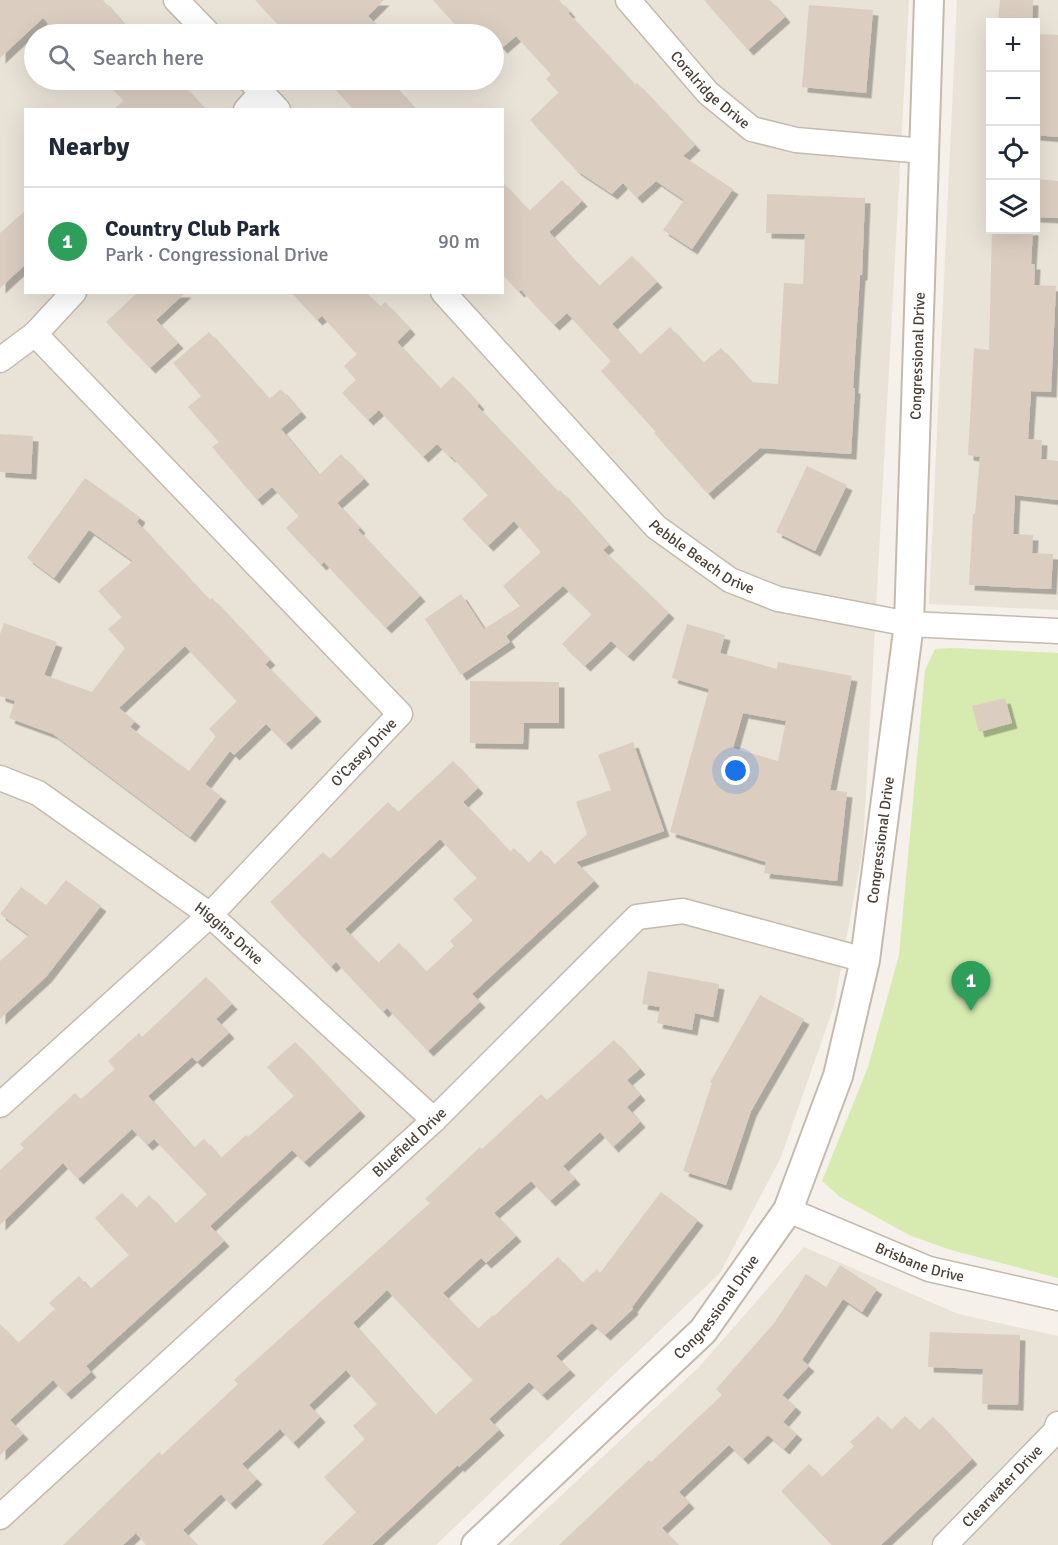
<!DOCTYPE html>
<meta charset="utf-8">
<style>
:root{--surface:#fff;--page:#f6f6f7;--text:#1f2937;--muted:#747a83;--line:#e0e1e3;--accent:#ff2217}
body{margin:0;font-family:Signika,sans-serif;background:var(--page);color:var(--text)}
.controls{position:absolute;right:18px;top:18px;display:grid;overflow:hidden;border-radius:0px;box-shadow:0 6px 24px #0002}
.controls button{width:54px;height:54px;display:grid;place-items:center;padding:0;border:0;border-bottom:2px solid var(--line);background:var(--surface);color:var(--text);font:30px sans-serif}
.you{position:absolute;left:736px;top:771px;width:21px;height:21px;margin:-15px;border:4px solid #fff;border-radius:50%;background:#1a73e8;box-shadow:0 0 0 9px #1a73e833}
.badge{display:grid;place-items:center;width:39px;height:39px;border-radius:50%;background:var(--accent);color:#fff;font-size:20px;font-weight:700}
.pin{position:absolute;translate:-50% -50px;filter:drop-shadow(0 2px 3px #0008)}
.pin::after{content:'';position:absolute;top:32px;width:21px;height:18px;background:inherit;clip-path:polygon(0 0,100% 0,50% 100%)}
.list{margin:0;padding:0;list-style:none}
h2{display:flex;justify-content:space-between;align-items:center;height:78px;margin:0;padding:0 24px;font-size:26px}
h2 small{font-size:20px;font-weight:400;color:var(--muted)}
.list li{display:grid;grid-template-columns:39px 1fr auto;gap:18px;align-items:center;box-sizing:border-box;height:108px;padding:0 24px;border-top:2px solid var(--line)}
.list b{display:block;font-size:22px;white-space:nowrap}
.list p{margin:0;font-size:20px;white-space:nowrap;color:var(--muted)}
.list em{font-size:20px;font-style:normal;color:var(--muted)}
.icon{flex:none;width:33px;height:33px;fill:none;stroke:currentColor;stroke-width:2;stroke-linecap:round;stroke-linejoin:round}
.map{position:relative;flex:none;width:1058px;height:1545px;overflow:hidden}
.search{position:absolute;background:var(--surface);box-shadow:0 6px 24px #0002;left:24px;top:24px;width:480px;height:66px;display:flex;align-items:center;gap:15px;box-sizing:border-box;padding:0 21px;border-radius:33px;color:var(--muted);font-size:22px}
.panel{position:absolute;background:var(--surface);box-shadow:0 6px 24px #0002;left:24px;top:108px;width:480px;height:186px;border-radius:0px}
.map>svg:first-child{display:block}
.residential{fill:#e9e2d7;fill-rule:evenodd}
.green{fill:#d7ebb1}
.building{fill:#dbcec1;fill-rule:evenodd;filter:url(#shadow)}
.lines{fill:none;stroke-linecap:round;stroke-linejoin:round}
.minor-casing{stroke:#c4baae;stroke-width:27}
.tertiary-casing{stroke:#c4baae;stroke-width:32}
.minor{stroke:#fff;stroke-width:24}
.tertiary{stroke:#fff;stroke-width:28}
.labels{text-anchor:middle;stroke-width:5;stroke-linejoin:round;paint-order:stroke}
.street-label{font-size:15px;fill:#4a4037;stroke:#fff}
</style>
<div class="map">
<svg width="1058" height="1545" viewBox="0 0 1058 1545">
<defs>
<filter id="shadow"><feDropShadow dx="5.5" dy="5.5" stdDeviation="0" flood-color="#0004"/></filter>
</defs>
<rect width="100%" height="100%" fill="#f5f0e9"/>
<g class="residential">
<path d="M0 0H909L863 848 834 1006 781 1157 720 1273 436 1545H0ZM34 34H494V80H34ZM26 110H502V292H26Z"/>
<path d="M957 0H1058V610L929 604ZM990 22H1036V230H990Z"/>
<path d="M804 1247 958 1314 1058 1336V1545H508L699 1367Z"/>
</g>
<path class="green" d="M954 648 1058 653V1278L951 1250 911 1236 840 1197 822 1181 868 1067 899 955 925 670 935 649Z"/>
<g class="building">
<path d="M0 0H103L133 34H58L43 18 0 58Z"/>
<path d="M255 0H384L368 16 386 34H287Z"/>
<path d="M433 0H559L570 12 568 13 635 85 637 83 695 145 683 156 733 189 692 249 663 230 684 200 656 181 637 198 623 183 612 194 576 170 530 120 559 92 546 79 551 74 516 36 502 48 494 39V34H464Z"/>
<path d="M704 0H770L785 17 748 50Z"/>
<path d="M1000 0H1033L1032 22H998Z"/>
<path d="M809 5 873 10 866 93 802 87Z"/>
<path d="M1035 34 1058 35V137L1035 135Z"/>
<path d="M104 80H178L206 110H113L124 100Z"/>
<path d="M327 80H389L416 110H354Z"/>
<path d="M1035 179 1058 181V218L1035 217Z"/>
<path d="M562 180 582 201 549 232 564 249 599 286 632 256 657 282 612 324 640 355 670 327 703 363 721 348 751 382 778 384 784 283 803 284 805 234 766 233 767 194 865 198 862 275H860L853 388H855L851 454 760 448 708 494 654 433 656 432 601 371 611 361 567 313 554 325 521 290 519 292 502 274V182L529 211Z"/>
<path d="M26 210V264L0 288V233Z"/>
<path d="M992 230H1033L1031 264H1035L1034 285 1056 286 1051 392 1031 391 1028 439 1042 440 1041 459 1058 461V500L1015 495 1013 534 1033 535 1032 553 1053 554 1051 589 969 585 973 514H975L980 457 968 455 974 348 989 350Z"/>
<path d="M138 292H186L156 320 178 343 150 368 106 322Z"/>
<path d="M291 292H366L380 307 385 302 410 329 397 342 440 389 453 376 479 404 477 406 558 492 560 490 609 545 603 550 669 613 628 656 611 641 585 666 562 644 592 614 563 586 506 636 510 642 461 675 425 619 461 594 484 629 520 606 503 586 541 552 514 521 488 546 462 519 488 495 451 456 450 457 437 444 423 457 379 410 368 420 342 393 356 380 344 366 357 354 322 316 317 320Z"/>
<path d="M209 332 269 399 281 389 301 412 281 429 319 475 341 454 364 479 337 503 360 528 358 530 420 596 386 628 324 562 321 565 286 528 299 516 272 487 257 500 212 447 219 442 188 407 201 396 173 363Z"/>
<path d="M0 434 33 436 31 474 0 472Z"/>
<path d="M807 466 847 485 815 551 776 532Z"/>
<path d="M85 478 140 517 137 522 209 600 212 598 270 660 265 664 316 716 286 744 266 724 234 755 230 751 205 784 221 796 190 837 53 734 9 718 15 701 0 696V634L4 623 57 642 44 675 92 692 125 648 108 629 122 617 98 591 133 561 89 530 54 578 27 558ZM185 646 237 701 209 729 216 736 189 771 130 727 135 721 119 708Z"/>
<path d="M687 624 725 635 720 653 777 669 778 662 852 676 830 790 847 792 837 881 764 873 766 862 670 832 709 689 672 678ZM743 713 786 721 778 761 733 748Z"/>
<path d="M470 681 559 682V723H524L523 744 470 743Z"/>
<path d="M1005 698 1012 723 979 732 972 706Z"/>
<path d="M633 742 664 831 576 862 594 881 472 994 480 1002 428 1051 387 1008 383 1012 336 962 331 967 270 902 323 852 330 859 388 802 398 812 453 761 478 788 463 802 510 852 514 848 528 863 541 850 554 865 587 834 576 802 611 790 598 755ZM440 839 477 878 453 899 473 920 450 941 454 946 426 972 399 943 378 963 345 929Z"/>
<path d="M66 880 101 906 46 977 0 1019V961L29 935 0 914 21 887 46 905Z"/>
<path d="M648 971 719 984 713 1017 695 1013 692 1030 657 1023 660 1007 642 1004Z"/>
<path d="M206 977 232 1004 216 1019 229 1033 197 1062 192 1057 148 1096 194 1148 204 1139 221 1158 246 1135 248 1137 294 1096 267 1067 295 1042 360 1111 304 1162 292 1150 210 1226 224 1241 86 1366 91 1372 66 1394 53 1380 10 1420 23 1434 0 1455V1324L18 1343 55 1309 49 1303 79 1276 90 1289 129 1255 95 1218 122 1193 136 1208 149 1195 175 1224 207 1194 154 1139 147 1145 132 1129 78 1179 63 1163 0 1225V1170L24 1148 20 1144 75 1093 81 1099 115 1069 108 1061 139 1033 142 1037Z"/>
<path d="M760 995 804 1019 751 1111 726 1185 683 1171 712 1083 710 1082Z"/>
<path d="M614 1040 640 1069 627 1080 640 1095 627 1107 640 1122 613 1147 600 1132 563 1166 575 1179 550 1201 531 1181 494 1213 516 1236 486 1263 481 1258 443 1293 478 1329 493 1315 494 1316 558 1257 582 1283 597 1269 600 1273 661 1192 698 1220 632 1307 633 1309 605 1335 592 1323 556 1356 570 1370 542 1395 529 1382 489 1419 499 1430 459 1467 458 1465 372 1545H322L356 1512 324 1477 365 1439 353 1426 377 1404 346 1370 309 1405 320 1417 293 1443 280 1429 242 1464 257 1479 230 1504 221 1494 183 1530 197 1545H146L136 1533 123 1545H63L159 1452 162 1455 238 1384 234 1380 430 1203 425 1199 480 1147 482 1149 541 1094 547 1100ZM387 1290 473 1380 435 1415 353 1323Z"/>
<path d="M840 1265 877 1289 862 1312 843 1299 802 1360 809 1366 782 1395 796 1407 783 1422 797 1434 784 1449 768 1435 743 1459 729 1445 679 1492 689 1503 662 1528 678 1545H559L649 1460 651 1462 722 1395 716 1389 775 1322 806 1274 826 1287Z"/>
<path d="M930 1332 1020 1335 1018 1405 982 1404 983 1369 928 1367Z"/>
<path d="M878 1416 891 1430 905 1416 919 1430 933 1417 972 1459 881 1545H832L781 1491 809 1464 822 1477 854 1446 850 1442Z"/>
</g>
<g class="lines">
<defs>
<g id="minor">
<path d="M176 0 209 34"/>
<path id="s1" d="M628 0 708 93 752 129 796 140 924 151"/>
<path d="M250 80 278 110"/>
<path d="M246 110 262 92"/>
<path id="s2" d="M443 292 656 527 730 580 778 599 909 624 1058 631"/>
<path d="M0 360 35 334 74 292"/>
<path id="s3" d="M0 778 38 793 210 915 434 1120"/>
<path id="s4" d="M0 1105 210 915 400 714 35 334"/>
<path id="s5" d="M788 1210 929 1269 1058 1298"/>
<path id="s6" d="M0 1517 434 1120 637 917 683 911 865 960"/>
<path id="s7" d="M945 1545 1055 1432 1058 1424"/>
</g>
<g id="tertiary">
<path id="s8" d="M476 1545 703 1331 788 1210 838 1076 865 960 909 624 929 0"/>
</g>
</defs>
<use href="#minor" class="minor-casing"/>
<use href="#tertiary" class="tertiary-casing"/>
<use href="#minor" class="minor"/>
<use href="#tertiary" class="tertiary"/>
</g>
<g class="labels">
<g class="street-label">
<text dy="5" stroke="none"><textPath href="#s1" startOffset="122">Coralridge Drive</textPath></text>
<text dy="5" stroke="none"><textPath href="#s8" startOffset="1329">Congressional Drive</textPath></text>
<text dy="5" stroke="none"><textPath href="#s2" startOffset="372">Pebble Beach Drive</textPath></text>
<text dy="5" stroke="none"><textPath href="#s4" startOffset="507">O'Casey Drive</textPath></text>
<text dy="5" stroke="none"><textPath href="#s8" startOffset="843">Congressional Drive</textPath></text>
<text dy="5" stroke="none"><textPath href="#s3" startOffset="278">Higgins Drive</textPath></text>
<text dy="5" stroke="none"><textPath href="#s6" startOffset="555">Bluefield Drive</textPath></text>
<text dy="5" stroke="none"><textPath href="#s5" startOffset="142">Brisbane Drive</textPath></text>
<text dy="5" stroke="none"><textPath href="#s8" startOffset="339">Congressional Drive</textPath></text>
<text dy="5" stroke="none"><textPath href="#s7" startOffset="82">Clearwater Drive</textPath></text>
</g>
</g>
</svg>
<div class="controls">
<button>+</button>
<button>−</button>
<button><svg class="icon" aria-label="locate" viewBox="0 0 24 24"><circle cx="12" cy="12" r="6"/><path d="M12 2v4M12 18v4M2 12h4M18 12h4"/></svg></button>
<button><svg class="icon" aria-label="layers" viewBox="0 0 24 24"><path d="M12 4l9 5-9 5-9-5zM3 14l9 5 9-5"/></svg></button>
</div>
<div class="you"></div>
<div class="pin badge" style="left:971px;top:1011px;background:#2e9e5b">1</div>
<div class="search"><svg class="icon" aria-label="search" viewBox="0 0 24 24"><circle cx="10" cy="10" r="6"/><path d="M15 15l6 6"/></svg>Search here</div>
<section class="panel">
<h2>Nearby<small></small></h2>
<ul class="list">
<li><span class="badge" style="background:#2e9e5b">1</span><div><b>Country Club Park</b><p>Park · Congressional Drive</p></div><em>90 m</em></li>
</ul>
</section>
</div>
